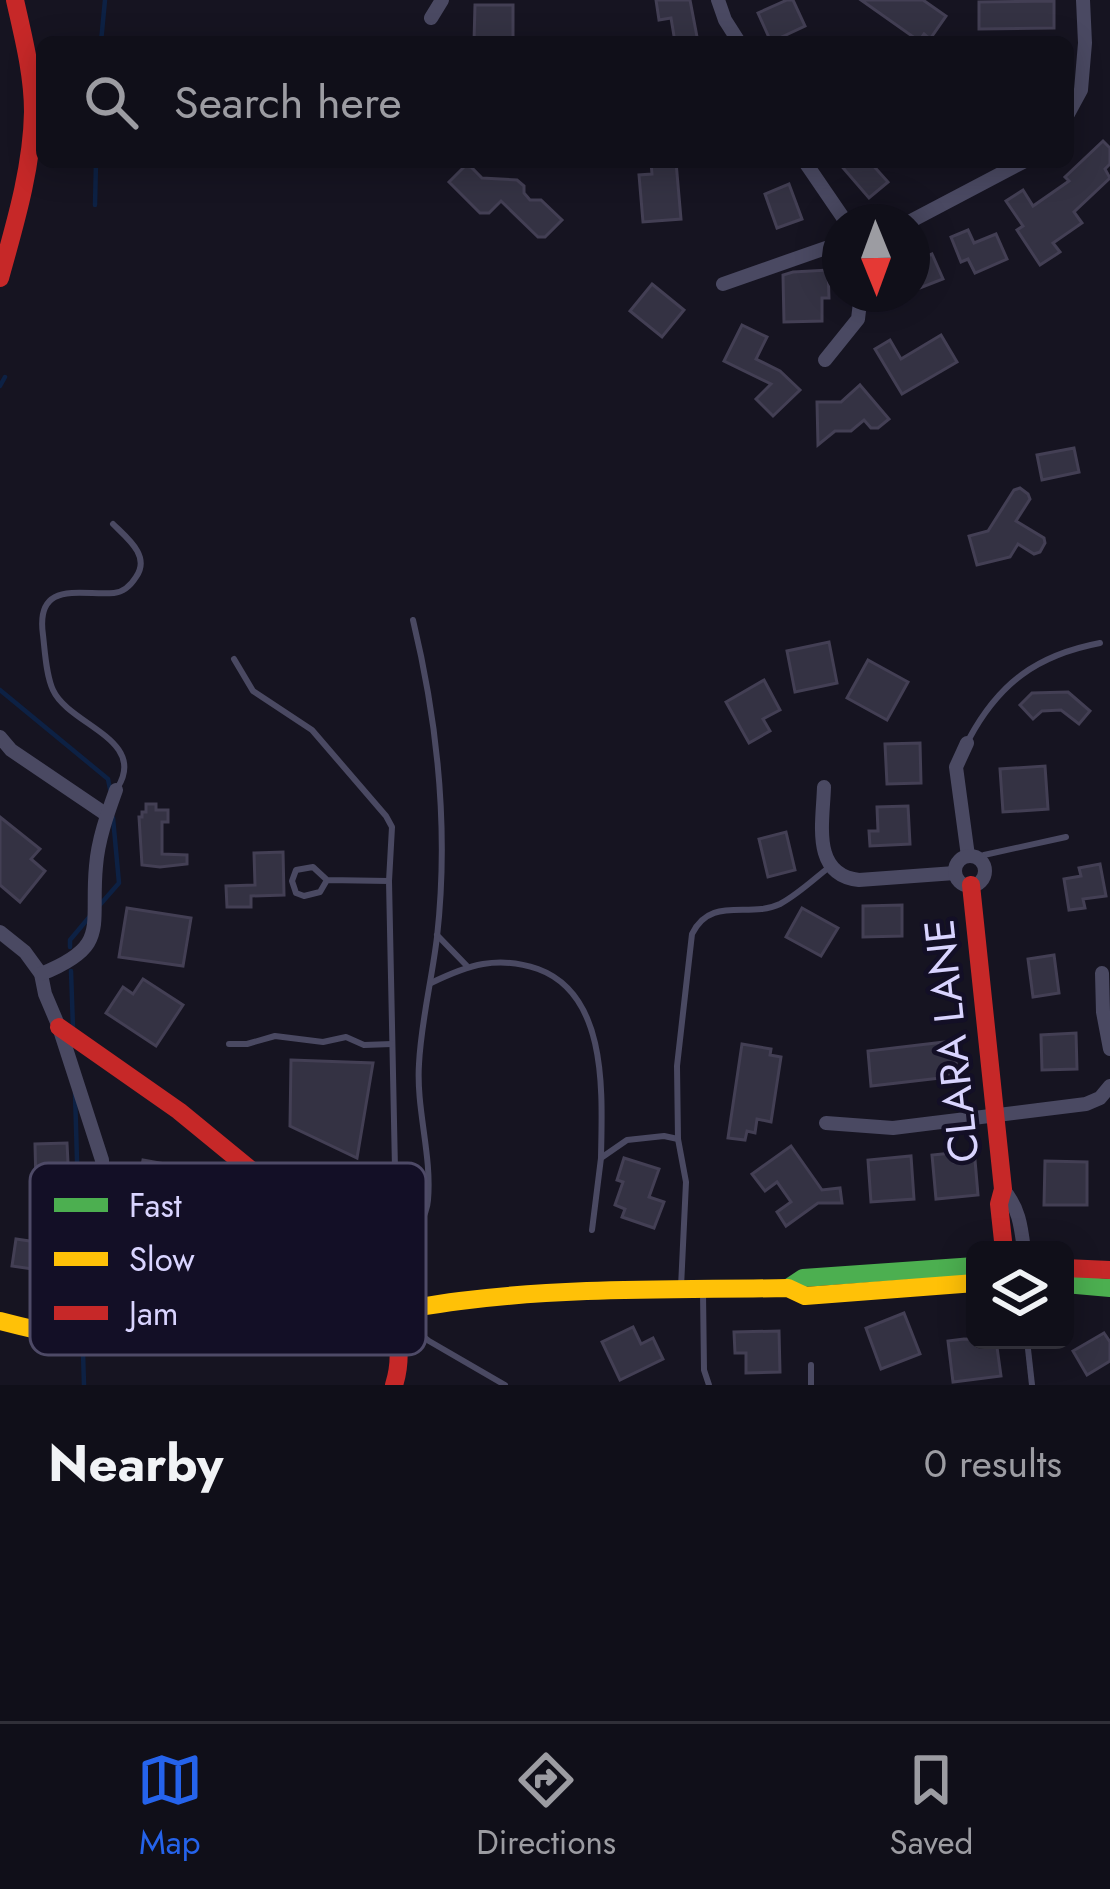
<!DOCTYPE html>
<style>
:root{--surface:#100f19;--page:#1e1d26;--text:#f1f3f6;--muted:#9c9ca2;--line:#302f38;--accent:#2563eb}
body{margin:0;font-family:Jost,sans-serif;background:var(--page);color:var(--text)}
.controls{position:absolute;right:36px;bottom:36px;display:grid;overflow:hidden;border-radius:18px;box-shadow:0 6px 30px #0003}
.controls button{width:108px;height:108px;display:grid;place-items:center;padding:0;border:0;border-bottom:3px solid var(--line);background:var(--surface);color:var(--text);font:60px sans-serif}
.compass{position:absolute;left:822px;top:204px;width:108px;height:108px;border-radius:50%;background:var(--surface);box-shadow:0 6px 30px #0003;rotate:179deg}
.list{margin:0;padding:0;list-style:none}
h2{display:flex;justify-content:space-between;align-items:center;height:156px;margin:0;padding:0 48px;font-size:51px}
h2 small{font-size:39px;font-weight:400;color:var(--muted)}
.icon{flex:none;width:66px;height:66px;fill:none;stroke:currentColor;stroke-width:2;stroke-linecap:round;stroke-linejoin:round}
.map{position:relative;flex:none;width:1110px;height:1385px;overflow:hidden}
.search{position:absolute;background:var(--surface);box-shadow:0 6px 30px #0003;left:36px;right:36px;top:36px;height:132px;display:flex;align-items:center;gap:30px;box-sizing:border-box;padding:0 42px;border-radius:18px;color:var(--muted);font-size:45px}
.sheet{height:336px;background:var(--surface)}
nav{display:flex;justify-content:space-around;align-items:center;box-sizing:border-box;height:168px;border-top:3px solid var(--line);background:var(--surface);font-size:33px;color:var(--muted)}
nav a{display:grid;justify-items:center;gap:6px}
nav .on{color:var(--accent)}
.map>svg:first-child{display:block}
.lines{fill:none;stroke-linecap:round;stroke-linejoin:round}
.stream{stroke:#0d2144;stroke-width:4.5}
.building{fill:#343243;stroke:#433f54;stroke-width:3}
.lane{stroke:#4a4962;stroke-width:6}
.street{stroke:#4a4962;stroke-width:14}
.fast{stroke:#4caf50;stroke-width:18}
.slow{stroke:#ffc107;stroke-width:18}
.jam{stroke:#c62828;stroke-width:18}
.labels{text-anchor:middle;stroke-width:9;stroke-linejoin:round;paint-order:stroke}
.street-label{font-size:42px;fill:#d9d4ff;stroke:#130f26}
.key{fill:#130f26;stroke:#4e4a67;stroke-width:3}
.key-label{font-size:33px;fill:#d9d4ff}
</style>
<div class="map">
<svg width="1110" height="1385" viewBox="0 0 1110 1385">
<rect width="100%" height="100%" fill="#161421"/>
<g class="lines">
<g class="stream">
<path d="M101 42 105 0"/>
<path d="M95 205 96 162"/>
<path d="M0 386 5 377"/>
<path d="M0 690 108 779 110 789"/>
<path d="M98 907 119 883 113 818"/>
<path d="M70 947V940L91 915"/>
<path d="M71 971 73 1028"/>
<path d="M75 1093 80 1262"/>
<path d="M82 1303 83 1327"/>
<path d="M83 1352 84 1385"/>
</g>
</g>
<g class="building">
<path d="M656 0H690L698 42H675L671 18 659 20Z"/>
<path d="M787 0H793L805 26 771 42 758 13Z"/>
<path d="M861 0H923L946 16 930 39 924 34 919 41Z"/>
<path d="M1054 1V28L979 29V2Z"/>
<path d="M475 5H513V42H474Z"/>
<path d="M1103 141 1110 148V164L1105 169 1110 178 1074 212 1082 223 1053 243 1060 252 1040 265 1017 230 1023 226 1006 201 1023 190 1033 206 1069 181 1065 177Z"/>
<path d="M651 162H676L681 219 643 222 639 175 652 174Z"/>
<path d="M838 162H870L888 182 869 198Z"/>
<path d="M465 166 471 167 482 178 517 180 524 186V193L530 200H541L562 220 545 237H538L501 201 489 213H480L449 182Z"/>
<path d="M789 184 802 219 777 228 765 194Z"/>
<path d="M968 230 974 243 996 234 1007 259 975 273 968 259 961 262 951 237Z"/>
<path d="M932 254 943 279 912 291V262Z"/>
<path d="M828 270 829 298H822V321L784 322 783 275 793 272Z"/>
<path d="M652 284 684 310 662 337 630 311Z"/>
<path d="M742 325 767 337 756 359 780 371 800 390 773 416 756 399 771 384 724 361Z"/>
<path d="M941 335 957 362 902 394 875 349 890 340 901 359Z"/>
<path d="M860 385 889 419 878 428H871L864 420 851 431H835L818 445 817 402H841Z"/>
<path d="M1074 448 1079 472 1042 480 1037 455Z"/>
<path d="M1020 488 1028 494 1030 499 1016 521 1044 538 1045 543 1040 552 1034 554 1018 544 1010 557 977 565 969 536 988 531 1014 490Z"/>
<path d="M829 642 837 683 795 692 787 651Z"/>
<path d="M868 660 908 682 887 720 847 698Z"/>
<path d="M764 680 780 710 763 719 770 731 749 743 726 702Z"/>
<path d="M1068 692 1090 711 1079 724 1061 710 1042 711 1033 719 1020 705 1032 693Z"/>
<path d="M920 743 921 783 887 784 885 744Z"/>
<path d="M1045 766 1048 809 1003 812 1000 769Z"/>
<path d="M146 804H156V810H168V822H162V854L187 855V864L160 867 142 865 139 817H142V812H146Z"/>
<path d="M908 806 910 844 870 846 869 831H878L877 807Z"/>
<path d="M0 817 40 849 31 859 45 871 20 902 0 885Z"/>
<path d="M786 832 795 870 768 877 759 839Z"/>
<path d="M283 852 284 895 251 896V907H227L226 886 255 885 254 853Z"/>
<path d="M1100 864 1106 896 1083 899 1085 908 1069 910 1064 879 1081 876 1079 868Z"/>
<path d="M902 905V936L863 937V906Z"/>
<path d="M127 908 191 918 183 966 119 957Z"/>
<path d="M802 908 838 928 821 956 786 937Z"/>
<path d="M1054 955 1059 993 1033 997 1028 959Z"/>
<path d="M143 979 183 1005 156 1046 106 1013 123 987 133 994Z"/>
<path d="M1076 1033 1077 1069 1042 1070 1041 1035Z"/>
<path d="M953 1041 958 1076 871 1086 868 1051Z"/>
<path d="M742 1044 771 1049 770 1055 781 1057 771 1122 757 1119 755 1133 747 1131 745 1140 728 1138Z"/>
<path d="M291 1060 373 1063 357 1158 290 1126Z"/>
<path d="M67 1143 69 1183 36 1184 35 1144Z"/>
<path d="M791 1146 822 1190 840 1188 842 1203H818L786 1226 777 1212 791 1202 777 1182 765 1191 752 1174Z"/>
<path d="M953 1153 954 1162 975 1160 978 1195 936 1199 932 1155Z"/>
<path d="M911 1156 914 1199 871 1202 868 1160Z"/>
<path d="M624 1158 659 1169 649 1197 664 1202 654 1228 622 1217 625 1209 615 1205 623 1182 617 1180Z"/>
<path d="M143 1160 176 1166 172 1192 162 1190 160 1204 136 1200Z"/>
<path d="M1045 1161 1087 1162V1205H1044Z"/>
<path d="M46 1221 60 1224 53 1272 12 1266 16 1239 43 1243Z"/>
<path d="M904 1313 920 1354 881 1369 866 1328Z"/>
<path d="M633 1327 641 1344 653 1338 663 1359 620 1380 602 1342Z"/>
<path d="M779 1331 780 1372 746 1373V1353H735L734 1332Z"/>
<path d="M1104 1333 1110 1342V1361L1087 1375 1073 1351Z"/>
<path d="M964 1339 996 1340 1001 1376 953 1382 948 1341Z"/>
</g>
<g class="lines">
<g class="lane">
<path d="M113 524C127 538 151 556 136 577 131 585 124 592 114 593 82 596 35 579 43 635 45 652 46 675 53 690 69 725 147 739 118 787"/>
<path d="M234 659 253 691 312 730 386 816 392 827 389 881"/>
<path d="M969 739C999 683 1037 655 1100 643"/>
<path d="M979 859 984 855 1066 837"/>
<path d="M327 880 313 867 296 870 292 881 296 893 304 896 320 892 327 880 389 881 395 1169 382 1225 370 1249"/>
<path d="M437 935 467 966"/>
<path d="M431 983C468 965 497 955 538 969 609 995 602 1096 601 1158"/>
<path d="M229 1044H247L275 1036 323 1042 346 1037 364 1045 392 1044"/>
<path d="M101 1215 216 1238 245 1250"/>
<path d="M592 1230 601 1158 627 1140 664 1136 678 1139"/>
<path d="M681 1287 686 1182 678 1139 677 1066 692 934C711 895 749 919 780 904 797 895 813 880 828 868"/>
<path d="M703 1293 704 1370 709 1385"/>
<path d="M396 1305C401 1284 405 1263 412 1243 417 1228 427 1216 428 1200 432 1155 416 1109 419 1064 421 1022 432 979 437 937 449 830 438 724 413 620"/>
<path d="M397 1316 429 1341 505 1385"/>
<path d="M1027 1340 1032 1385"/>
<path d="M811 1365V1385"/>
</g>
<g class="street">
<path d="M718 0 725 20 739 42"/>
<path d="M431 18 442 0"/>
<path d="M1068 114 1081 90 1085 43 1083 0"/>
<path d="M805 162 846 222"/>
<path d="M909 222 1023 162"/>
<path d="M723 284 840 243"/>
<path d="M825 360 858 319 861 294"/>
<path d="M0 737 11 750 107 815"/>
<path d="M967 743 956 767 968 856"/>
<path d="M824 787C823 822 811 875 859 880L955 873"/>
<circle cx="970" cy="871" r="15"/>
<path d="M0 932 25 952 41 974 45 994 59 1027 102 1160 103 1195 67 1337"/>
<path d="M1102 973 1103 1012 1110 1049"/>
<path d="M41 974C111 946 90 927 96 866 98 840 107 815 116 790"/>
<path d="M826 1123 893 1128 1086 1104 1100 1098 1110 1086"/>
<path d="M1003 1189C1019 1208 1021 1226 1024 1250"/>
</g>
<g class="fast">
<path d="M1065 1284 1110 1288"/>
<path d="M788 1288 803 1278 975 1266"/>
</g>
<path class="slow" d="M0 1321C42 1332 82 1341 125 1344 238 1351 349 1315 460 1301 569 1287 679 1290 788 1288L805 1296 975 1283"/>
<g class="jam">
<path d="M0 278C15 224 32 168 33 112 33 74 23 36 15 0"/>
<path d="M971 885 1003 1189 999 1204 1004 1250"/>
<path d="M59 1027 179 1111 279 1193 308 1213 363 1241C382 1286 410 1336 394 1385"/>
<path d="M1065 1268 1110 1270"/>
</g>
</g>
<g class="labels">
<g class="street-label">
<text transform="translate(951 1041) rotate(-96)" y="15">CLARA LANE</text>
</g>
</g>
<rect x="30" y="1163" width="396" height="192" rx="18" class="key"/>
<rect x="54" y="1198" width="54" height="14" fill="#4caf50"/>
<rect x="54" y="1252" width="54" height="14" fill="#ffc107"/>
<rect x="54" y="1306" width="54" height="14" fill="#c62828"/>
<g class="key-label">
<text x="129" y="1217">Fast</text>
<text x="129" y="1271">Slow</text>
<text x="129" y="1325">Jam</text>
</g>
</svg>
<div class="controls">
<button><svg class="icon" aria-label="layers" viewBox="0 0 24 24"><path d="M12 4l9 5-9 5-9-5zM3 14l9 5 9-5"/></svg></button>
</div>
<svg class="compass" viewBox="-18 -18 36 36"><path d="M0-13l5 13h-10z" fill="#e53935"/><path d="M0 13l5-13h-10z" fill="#9c9ca2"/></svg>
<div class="search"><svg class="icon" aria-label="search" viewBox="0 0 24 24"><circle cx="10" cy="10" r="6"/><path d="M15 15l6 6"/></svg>Search here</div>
</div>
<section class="sheet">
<h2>Nearby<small>0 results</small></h2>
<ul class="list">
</ul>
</section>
<nav>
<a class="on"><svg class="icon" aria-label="map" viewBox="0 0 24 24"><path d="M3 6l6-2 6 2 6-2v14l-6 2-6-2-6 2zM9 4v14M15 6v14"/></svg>Map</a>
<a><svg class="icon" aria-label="directions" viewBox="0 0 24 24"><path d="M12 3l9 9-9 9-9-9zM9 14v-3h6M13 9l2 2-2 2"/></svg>Directions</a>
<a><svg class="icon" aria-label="saved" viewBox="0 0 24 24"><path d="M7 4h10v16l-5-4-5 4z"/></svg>Saved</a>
</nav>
